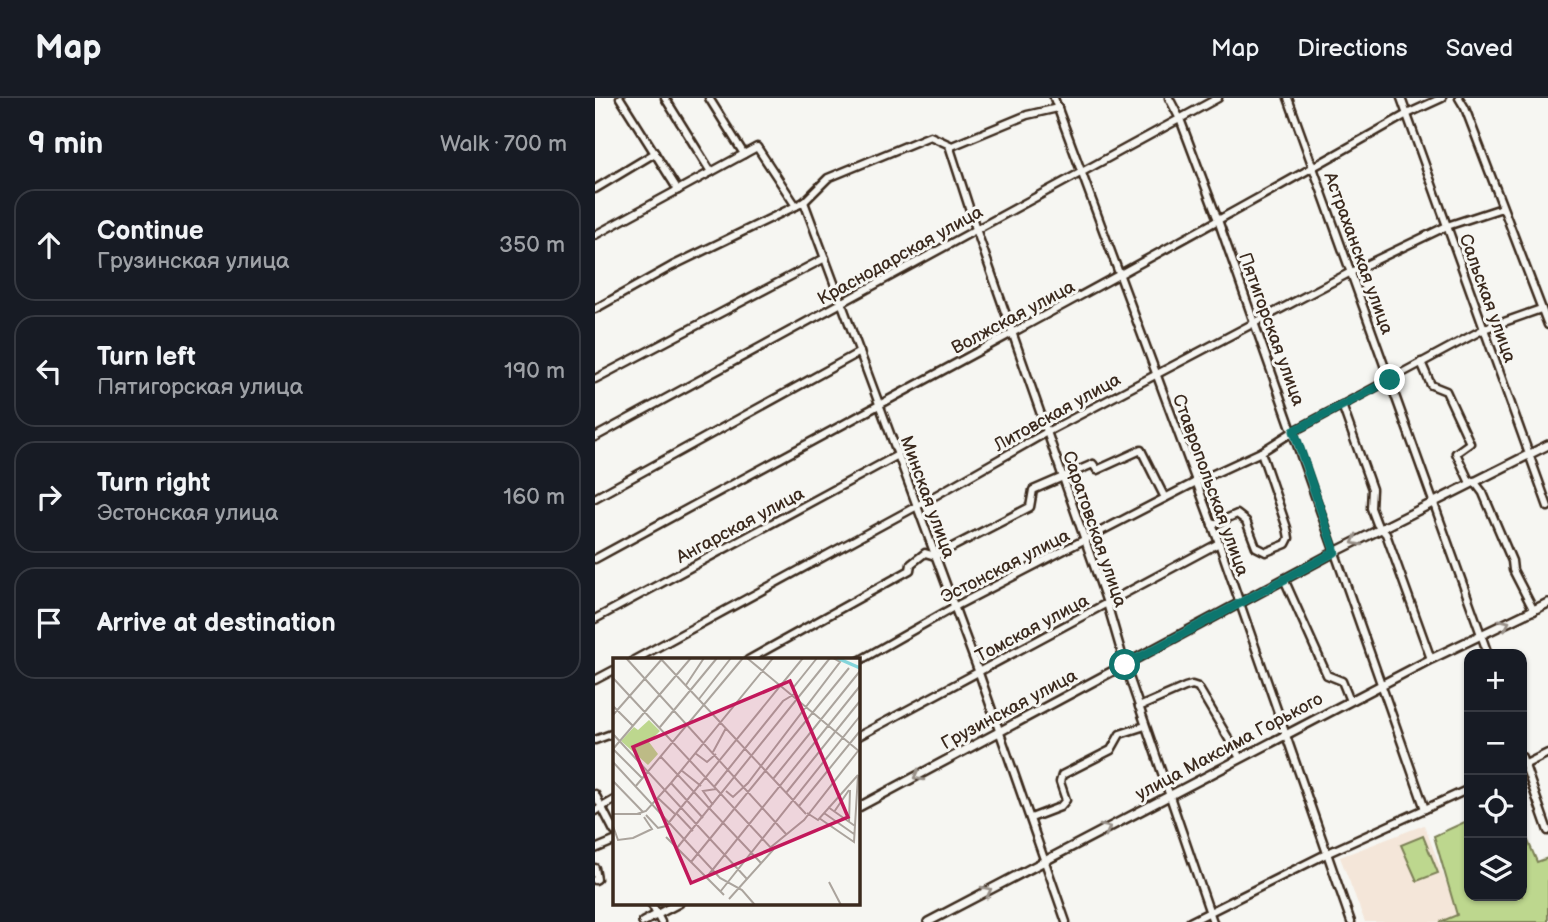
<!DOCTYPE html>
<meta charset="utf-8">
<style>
:root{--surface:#171b24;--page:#20242c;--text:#f1f3f6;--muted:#9ea1a6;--line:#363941}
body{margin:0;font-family:"Balsamiq Sans",sans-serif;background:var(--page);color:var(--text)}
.controls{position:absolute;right:21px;bottom:21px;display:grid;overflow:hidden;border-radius:14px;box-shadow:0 2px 5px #0004}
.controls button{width:63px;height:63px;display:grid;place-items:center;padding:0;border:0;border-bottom:2px solid var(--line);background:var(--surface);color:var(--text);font:35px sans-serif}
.stop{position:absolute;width:21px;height:21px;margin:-16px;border:5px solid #0f766e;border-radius:50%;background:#fff}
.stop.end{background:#0f766e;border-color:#fff;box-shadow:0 2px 7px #0008}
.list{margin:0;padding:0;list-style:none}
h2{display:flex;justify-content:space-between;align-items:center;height:91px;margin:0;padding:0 28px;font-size:30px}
h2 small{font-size:23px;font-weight:400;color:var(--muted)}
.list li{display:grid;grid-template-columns:46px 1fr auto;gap:21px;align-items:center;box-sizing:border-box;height:112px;margin:0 14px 14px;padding:0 14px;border:2px solid var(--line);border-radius:21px}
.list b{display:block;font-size:26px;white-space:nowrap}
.list p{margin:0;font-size:23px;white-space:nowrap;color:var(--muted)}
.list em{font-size:23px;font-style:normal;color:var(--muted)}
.icon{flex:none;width:38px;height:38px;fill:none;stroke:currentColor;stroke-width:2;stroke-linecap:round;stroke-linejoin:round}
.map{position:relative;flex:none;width:953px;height:824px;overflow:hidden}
header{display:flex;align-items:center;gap:42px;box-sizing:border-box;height:98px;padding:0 35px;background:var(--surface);border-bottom:2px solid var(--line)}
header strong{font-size:33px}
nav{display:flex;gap:38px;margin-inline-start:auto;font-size:24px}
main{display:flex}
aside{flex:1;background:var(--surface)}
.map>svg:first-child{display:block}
.built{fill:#f4e6d9}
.green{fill:#bdd78e;stroke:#7c8056;stroke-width:2}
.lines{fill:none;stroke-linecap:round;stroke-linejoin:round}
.minor-casing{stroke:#3b2a1e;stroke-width:11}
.major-casing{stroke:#3b2a1e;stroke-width:12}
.minor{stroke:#f6f6f2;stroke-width:6}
.major{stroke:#f6f6f2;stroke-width:7}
.oneway{stroke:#989088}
.route{stroke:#0f766e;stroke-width:9}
.labels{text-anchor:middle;stroke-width:6;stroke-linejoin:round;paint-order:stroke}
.street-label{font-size:18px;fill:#3b2a1e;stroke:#f6f6f2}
.inset-river{fill:none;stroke:#84d5db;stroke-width:3.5}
.inset-road{fill:none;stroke:#aba49d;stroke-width:2}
.view{fill:#c2185b;fill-opacity:0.15;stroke:#c2185b;stroke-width:3.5}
.inset-edge{fill:none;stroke:#3b2a1e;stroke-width:3.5}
</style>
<header>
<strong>Map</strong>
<nav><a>Map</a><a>Directions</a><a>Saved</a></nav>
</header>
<main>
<aside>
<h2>9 min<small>Walk · 700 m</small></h2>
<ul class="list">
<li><svg class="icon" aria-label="ahead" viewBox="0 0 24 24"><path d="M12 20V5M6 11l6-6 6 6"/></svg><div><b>Continue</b><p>Грузинская улица</p></div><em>350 m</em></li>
<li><svg class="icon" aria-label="left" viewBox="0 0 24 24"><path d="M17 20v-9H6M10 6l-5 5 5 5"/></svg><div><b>Turn left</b><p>Пятигорская улица</p></div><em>190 m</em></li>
<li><svg class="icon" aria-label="right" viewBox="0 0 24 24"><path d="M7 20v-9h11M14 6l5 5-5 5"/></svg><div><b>Turn right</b><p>Эстонская улица</p></div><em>160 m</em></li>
<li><svg class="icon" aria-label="arrive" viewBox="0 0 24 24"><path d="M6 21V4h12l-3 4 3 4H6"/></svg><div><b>Arrive at destination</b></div></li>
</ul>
</aside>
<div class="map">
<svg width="953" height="824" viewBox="0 0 953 824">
<rect width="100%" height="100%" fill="#f6f6f2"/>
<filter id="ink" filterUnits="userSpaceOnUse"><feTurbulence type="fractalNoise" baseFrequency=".0143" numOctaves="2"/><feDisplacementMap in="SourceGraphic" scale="14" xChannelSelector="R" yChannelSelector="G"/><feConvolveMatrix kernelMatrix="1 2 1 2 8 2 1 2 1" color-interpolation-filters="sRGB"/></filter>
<g filter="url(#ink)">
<path class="built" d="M829 727 864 817 847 824H770L745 759Z"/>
<g class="green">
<path d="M874 722V798H927V729L942 764 953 760V824H845L862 817 839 738Z"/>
<path d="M828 738 843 775 822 783 806 747Z"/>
</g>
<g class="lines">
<defs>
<g id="minor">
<path d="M25 0 83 92"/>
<path d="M70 0 116 74"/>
<path d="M114 0 149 56"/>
<path d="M459 0 624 445 756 824"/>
<path d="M574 0 585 21 623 122 830 711"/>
<path d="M693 0 893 556"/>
<path d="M806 0 953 409"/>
<path d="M864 0 870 10 953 227"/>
<path d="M354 47 381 131 512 505 530 567 618 824"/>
<path d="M0 91 60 55"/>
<path d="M209 104 384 575 471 824"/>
<path d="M0 137 162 49 201 108"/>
<path d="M0 211 77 168 209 104 233 80 335 38 357 48 432 17 463 10"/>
<path d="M826 264 836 287 851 293 875 345 861 355 875 385"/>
<path d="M0 281 230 160"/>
<path d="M747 307 777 391 776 410 782 426 791 436 836 561"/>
<path d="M0 339 623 0"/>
<path d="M879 383 888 395 917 463 918 472 939 513"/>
<path d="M0 400 265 254"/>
<path d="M617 427 642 416 651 423 661 449 671 454 691 446 694 440 692 430 666 354"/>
<path d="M0 461C271 313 544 169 812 16L847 0"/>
<path d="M689 481 732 577 747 583 755 603"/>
<path d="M0 521 303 357"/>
<path d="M39 562 322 408 452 334 756 174 852 128 907 110"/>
<path d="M153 562 315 472 316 466 330 455 340 458 435 409 438 392 498 366 502 372 546 352 570 400"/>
<path d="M262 564 359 509 601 384 666 354 699 333 889 231 946 211"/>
<path d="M0 582 19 572"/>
<path d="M544 609 590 589 597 587 603 589 645 660"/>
<path d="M262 639 624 445"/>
<path d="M0 642 19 635"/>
<path d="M927 659 953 733"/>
<path d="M929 667 953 655"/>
<path d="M0 696 19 733"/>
<path d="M0 713 19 702"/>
<path d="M436 720 465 709 471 702 465 684 467 677 516 652 525 636 550 628"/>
<path d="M0 751 19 743"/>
<path d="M0 770 2 781 0 782"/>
<path d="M56 805 66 824"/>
<path d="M595 824 733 755 874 691"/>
</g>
<g id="major">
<path d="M262 710 740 454 953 347"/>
<path d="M48 824 84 805"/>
<path d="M333 824 836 561 953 505"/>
</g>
</defs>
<use href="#minor" class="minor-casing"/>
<use href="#major" class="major-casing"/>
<use href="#minor" class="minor"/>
<use href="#major" class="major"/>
</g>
<defs><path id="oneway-chevron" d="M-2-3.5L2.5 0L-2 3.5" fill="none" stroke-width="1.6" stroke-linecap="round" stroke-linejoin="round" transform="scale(1.75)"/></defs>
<g class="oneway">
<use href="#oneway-chevron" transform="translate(761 443) rotate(152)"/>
<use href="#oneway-chevron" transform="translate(910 526) rotate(-25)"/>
<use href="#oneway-chevron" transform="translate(323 678) rotate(152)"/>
<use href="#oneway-chevron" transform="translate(511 731) rotate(-28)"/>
<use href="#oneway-chevron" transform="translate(392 793) rotate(-27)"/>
</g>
</g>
<g class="lines" filter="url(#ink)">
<path class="route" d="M530 567 740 454 699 333 795 282"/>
</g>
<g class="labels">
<g class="street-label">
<text transform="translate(764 155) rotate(70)" y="6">Астраханская улица</text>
<text transform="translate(305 157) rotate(-29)" y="6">Краснодарская улица</text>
<text transform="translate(893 200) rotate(70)" y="6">Сальская улица</text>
<text transform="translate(418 219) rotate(-28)" y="6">Волжская улица</text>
<text transform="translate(677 231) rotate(70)" y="6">Пятигорская улица</text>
<text transform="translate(462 314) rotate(-29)" y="6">Литовская улица</text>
<text transform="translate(616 387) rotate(70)" y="6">Ставропольская улица</text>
<text transform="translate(333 399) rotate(70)" y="6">Минская улица</text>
<text transform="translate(145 427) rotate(-28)" y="6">Ангарская улица</text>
<text transform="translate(500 431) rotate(71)" y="6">Саратовская улица</text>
<text transform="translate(410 468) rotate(-27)" y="6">Эстонская улица</text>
<text transform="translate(437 530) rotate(-28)" y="6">Томская улица</text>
<text transform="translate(414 611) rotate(-28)" y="6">Грузинская улица</text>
<text transform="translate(634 648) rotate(-28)" y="6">улица Максима Горького</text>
</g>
</g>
<g transform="translate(18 560)">
<rect width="247" height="247" fill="#f6f6f2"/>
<path d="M36 62 47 73 36 84 45 96 35 107 8 83 21 69 25 72Z" fill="#bdd78e"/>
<path class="inset-river" d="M224 0 247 10"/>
<path class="inset-road" d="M13 0 173 176M47 0 193 156M134 0 247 94M0 20 160 192 116 241M73 27 91 0M86 41 118 0M0 48 20 68M0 57 49 1M47 69 104 0M0 76 134 221M0 91 78 0M0 91 29 120M100 94 113 70M82 95 94 104 103 96M48 99 148 205M0 104 107 220 129 232 142 247M68 112 88 128M160 121 247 13M0 123 30 154M58 125 90 160M22 129 130 0M101 129 170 43 183 35 180 30 204 0M113 133 120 139 135 125 227 4 220 0M173 135 247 43M45 140 63 157M100 147 90 133 103 131M186 148 247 73M215 149 242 168M221 154 236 132M194 155 205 162 245 117M211 155 241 176M0 156H28M24 156 33 153 58 125 160 0M64 156 80 173M33 157 45 170 53 168 190 0M206 160 241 184 245 117M236 164 237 132M0 168 5 182 20 180 39 171 31 159M53 179 111 237M158 189 191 162 245 93M64 190 217 0M78 204 236 10M93 220 247 28M216 224 228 247M107 234 247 58"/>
<path class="view" d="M177 23 235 159 78 225 20 89Z"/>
<rect width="247" height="247" class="inset-edge"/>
</g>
</svg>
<div class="controls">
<button>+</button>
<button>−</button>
<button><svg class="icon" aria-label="locate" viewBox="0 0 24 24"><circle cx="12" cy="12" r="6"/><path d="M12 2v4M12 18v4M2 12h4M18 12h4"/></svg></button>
<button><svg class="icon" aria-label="layers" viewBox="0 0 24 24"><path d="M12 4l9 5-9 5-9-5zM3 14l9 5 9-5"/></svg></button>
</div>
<div class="stop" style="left:530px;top:567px"></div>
<div class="stop end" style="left:795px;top:282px"></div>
</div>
</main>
